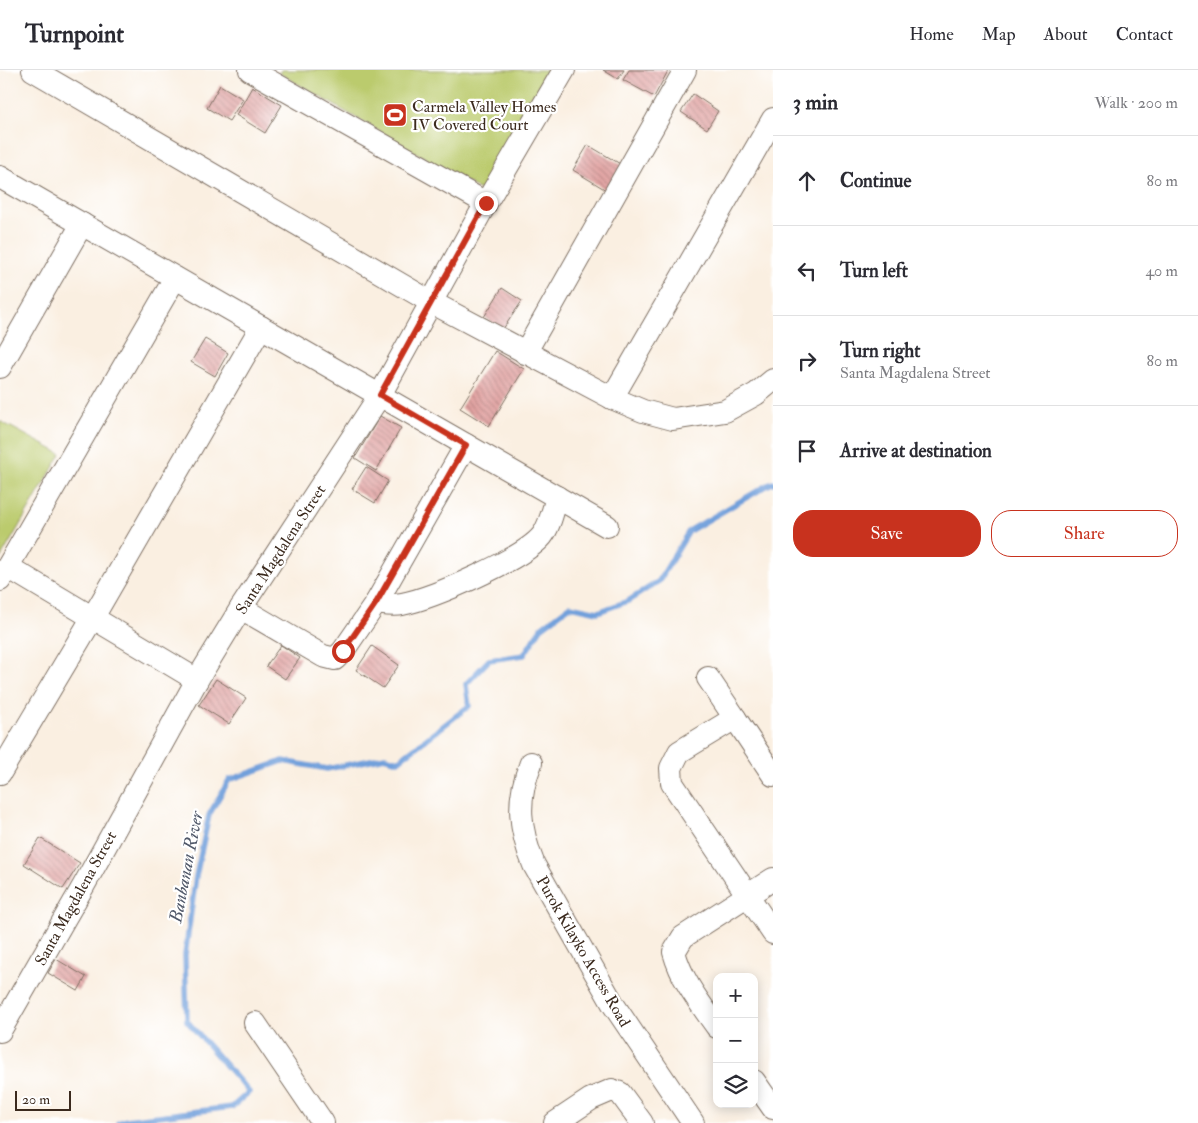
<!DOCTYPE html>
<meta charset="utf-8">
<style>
:root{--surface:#fff;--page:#f7f7f7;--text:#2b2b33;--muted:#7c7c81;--line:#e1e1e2;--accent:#c8321e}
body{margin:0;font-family:"IM FELL Double Pica",serif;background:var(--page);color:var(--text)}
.controls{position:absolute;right:15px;bottom:15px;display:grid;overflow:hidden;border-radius:10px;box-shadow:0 2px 12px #0003}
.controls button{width:45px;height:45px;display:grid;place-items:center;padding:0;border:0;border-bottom:1px solid var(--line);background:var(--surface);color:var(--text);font:25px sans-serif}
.scale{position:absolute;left:15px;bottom:12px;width:56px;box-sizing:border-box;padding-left:5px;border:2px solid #3b2a1e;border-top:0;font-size:14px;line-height:18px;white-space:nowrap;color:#3b2a1e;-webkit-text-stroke:4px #fff;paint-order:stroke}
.stop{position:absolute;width:15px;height:15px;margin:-11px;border:4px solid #c8321e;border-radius:50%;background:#fff}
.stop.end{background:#c8321e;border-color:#fff;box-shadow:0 1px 5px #0008}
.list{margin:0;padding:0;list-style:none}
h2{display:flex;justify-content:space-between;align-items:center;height:65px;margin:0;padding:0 20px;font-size:21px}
h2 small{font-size:16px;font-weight:400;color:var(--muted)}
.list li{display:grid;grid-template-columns:32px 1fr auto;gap:15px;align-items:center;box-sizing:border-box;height:90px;padding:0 20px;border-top:1px solid var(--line)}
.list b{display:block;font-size:19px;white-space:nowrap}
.list p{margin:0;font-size:16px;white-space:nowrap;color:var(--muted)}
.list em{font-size:16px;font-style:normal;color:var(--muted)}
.actions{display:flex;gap:10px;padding:15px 20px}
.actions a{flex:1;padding:11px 0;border:1px solid var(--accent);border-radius:20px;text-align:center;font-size:18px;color:var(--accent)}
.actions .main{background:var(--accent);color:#fff}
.icon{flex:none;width:28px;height:28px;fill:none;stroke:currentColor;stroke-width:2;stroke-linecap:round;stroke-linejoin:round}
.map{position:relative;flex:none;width:773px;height:1053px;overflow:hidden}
header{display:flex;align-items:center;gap:30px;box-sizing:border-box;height:70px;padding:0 25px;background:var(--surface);border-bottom:1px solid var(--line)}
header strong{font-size:24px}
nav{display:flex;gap:28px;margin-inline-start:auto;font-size:18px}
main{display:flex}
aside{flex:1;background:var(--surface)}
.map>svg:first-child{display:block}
.green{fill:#bbcb6d;stroke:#7b7a46}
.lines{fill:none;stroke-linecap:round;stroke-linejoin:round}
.stream{stroke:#72a0db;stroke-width:5.5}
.building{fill:url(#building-back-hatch)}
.minor-casing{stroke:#7e6f62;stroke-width:24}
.minor{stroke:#fff;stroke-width:22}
.route{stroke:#c8321e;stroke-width:6}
.labels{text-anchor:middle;stroke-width:4.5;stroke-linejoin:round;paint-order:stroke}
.poi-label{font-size:16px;fill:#3b2a1e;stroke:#fff;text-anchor:start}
.street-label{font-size:16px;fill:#3b2a1e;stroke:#fff}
.water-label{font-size:18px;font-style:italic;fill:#51596a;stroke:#fff}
</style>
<header>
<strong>Turnpoint</strong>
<nav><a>Home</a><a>Map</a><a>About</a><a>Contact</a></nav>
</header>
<main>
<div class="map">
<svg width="773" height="1053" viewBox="0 0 773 1053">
<defs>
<pattern id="building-back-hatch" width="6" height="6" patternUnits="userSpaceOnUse" patternTransform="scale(1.25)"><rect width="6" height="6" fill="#e1a2a1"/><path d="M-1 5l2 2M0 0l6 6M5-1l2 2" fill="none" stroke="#b88483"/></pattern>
</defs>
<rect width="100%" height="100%" fill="#fff"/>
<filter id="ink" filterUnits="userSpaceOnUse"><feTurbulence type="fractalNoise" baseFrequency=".02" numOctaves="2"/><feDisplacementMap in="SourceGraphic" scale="10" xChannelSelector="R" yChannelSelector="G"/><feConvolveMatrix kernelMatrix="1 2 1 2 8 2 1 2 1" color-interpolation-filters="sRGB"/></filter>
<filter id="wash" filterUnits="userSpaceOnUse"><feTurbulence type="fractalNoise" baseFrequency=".0096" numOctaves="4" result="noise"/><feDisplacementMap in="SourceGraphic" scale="20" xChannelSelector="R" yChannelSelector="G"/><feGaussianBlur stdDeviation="1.12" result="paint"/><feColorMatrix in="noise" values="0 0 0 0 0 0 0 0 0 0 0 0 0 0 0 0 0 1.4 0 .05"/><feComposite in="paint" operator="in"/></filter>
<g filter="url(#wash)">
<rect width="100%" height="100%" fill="#faefe1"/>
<g class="green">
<path d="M281 0H549L551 2 482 121 279 3Z"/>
<path d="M0 351 61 384 0 489Z"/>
</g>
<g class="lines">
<path class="stream" d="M118 1053 126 1050 232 1037 249 1022 187 951 185 885 196 806 209 745 229 710 283 691 327 699 385 687 398 691 469 636 466 614 489 590 524 585 541 558 570 536 598 542 628 531 659 511 689 461 768 415 773 413"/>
</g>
<g id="blocks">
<g class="building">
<path d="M603 0H624L618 9Z"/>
<path d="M629 0H666L668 1 654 27 623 10Z"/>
<path d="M220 15 243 29 229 51 207 38Z"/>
<path d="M252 17 282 35 265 63 236 45Z"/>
<path d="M693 24 718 41 707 59 681 42Z"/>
<path d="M588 75 622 95 606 120 573 100Z"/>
<path d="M502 218 522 231 503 259 484 247Z"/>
<path d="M205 269 228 283 215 306 191 292Z"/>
<path d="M495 281 524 299 489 356 460 338Z"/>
<path d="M380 346 401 358 376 401 355 388Z"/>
<path d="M366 397 388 411 375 433 352 419Z"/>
<path d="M281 575 300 588 285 609 266 596Z"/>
<path d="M372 576 399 595 383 618 356 600Z"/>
<path d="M216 609 246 628 229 654 199 635Z"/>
<path d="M40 768 80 793 63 819 24 794Z"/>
<path d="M56 889 86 907 78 921 48 903Z"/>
</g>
</g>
</g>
<g filter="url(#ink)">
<use href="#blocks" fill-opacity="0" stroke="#7e6f62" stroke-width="1"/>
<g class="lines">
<defs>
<g id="minor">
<path d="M33 0 431 232 612 328 643 341 673 349 725 341 756 324 773 310"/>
<path d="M250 0 486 133"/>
<path d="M0 107 607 456"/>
<path d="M525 283 685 0"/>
<path d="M0 297 82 154"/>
<path d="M612 328 773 49"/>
<path d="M8 497 197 610"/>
<path d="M0 510 175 208"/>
<path d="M376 533C384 534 394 536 402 534 433 528 523 489 542 466 550 456 553 440 557 427"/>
<path d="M241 538 323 586 335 589 343 581 376 533 466 375"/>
<path d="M708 608 735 648"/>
<path d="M531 693C516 730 519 759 534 795L613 934 693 1053"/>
<path d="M0 703 93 547 261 257"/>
<path d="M773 705 735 648 679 682 671 698 672 713 773 863"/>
<path d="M255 953 323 1053"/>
<path d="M717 957C700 933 682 911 674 882L683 867 773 809"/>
<path d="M0 961 84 815 197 610 241 538 380 325 486 133 564 0"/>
<path d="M754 1011 773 1038"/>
<path d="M555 1053 591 1029 612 1020 620 1023 642 1053"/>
</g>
</defs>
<use href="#minor" class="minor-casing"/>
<use href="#minor" class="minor"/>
</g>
</g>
<g class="lines" filter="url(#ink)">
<path class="route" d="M343 581 376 533 466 375 380 325 486 133"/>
</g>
<defs>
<symbol id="stadium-square" viewBox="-11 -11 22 22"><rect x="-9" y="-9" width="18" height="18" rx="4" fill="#c8321e" stroke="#fff"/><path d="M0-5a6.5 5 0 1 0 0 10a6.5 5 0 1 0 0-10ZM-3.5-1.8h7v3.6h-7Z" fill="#fff"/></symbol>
</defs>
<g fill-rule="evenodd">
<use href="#stadium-square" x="381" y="31" width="28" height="28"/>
</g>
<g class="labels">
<g class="poi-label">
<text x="412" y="42">Carmela Valley Homes<tspan x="412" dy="18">IV Covered Court</tspan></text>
</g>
<g class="street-label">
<text transform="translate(280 479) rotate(-57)" y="6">Santa Magdalena Street</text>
<text transform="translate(75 828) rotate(-61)" y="6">Santa Magdalena Street</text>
<text transform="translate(584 881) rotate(60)" y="6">Purok Kilayko Access Road</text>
</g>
<g class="water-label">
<text transform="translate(186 797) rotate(-79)" y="6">Banbanan River</text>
</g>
</g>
</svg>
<div class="controls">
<button>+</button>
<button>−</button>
<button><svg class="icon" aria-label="layers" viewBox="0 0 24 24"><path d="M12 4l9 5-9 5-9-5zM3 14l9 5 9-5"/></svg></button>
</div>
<div class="scale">20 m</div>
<div class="stop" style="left:343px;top:581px"></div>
<div class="stop end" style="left:486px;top:133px"></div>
</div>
<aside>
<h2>3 min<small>Walk · 200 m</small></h2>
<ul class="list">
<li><svg class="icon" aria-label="ahead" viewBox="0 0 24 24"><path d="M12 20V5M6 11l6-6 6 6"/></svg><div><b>Continue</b></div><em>80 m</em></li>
<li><svg class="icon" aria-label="left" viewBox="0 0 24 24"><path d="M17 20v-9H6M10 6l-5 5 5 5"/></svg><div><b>Turn left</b></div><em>40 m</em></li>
<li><svg class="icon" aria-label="right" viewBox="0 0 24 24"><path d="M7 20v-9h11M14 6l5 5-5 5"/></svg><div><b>Turn right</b><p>Santa Magdalena Street</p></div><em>80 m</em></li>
<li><svg class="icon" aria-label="arrive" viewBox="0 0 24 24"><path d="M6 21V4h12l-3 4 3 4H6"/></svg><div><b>Arrive at destination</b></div></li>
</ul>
<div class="actions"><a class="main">Save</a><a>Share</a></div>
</aside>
</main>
